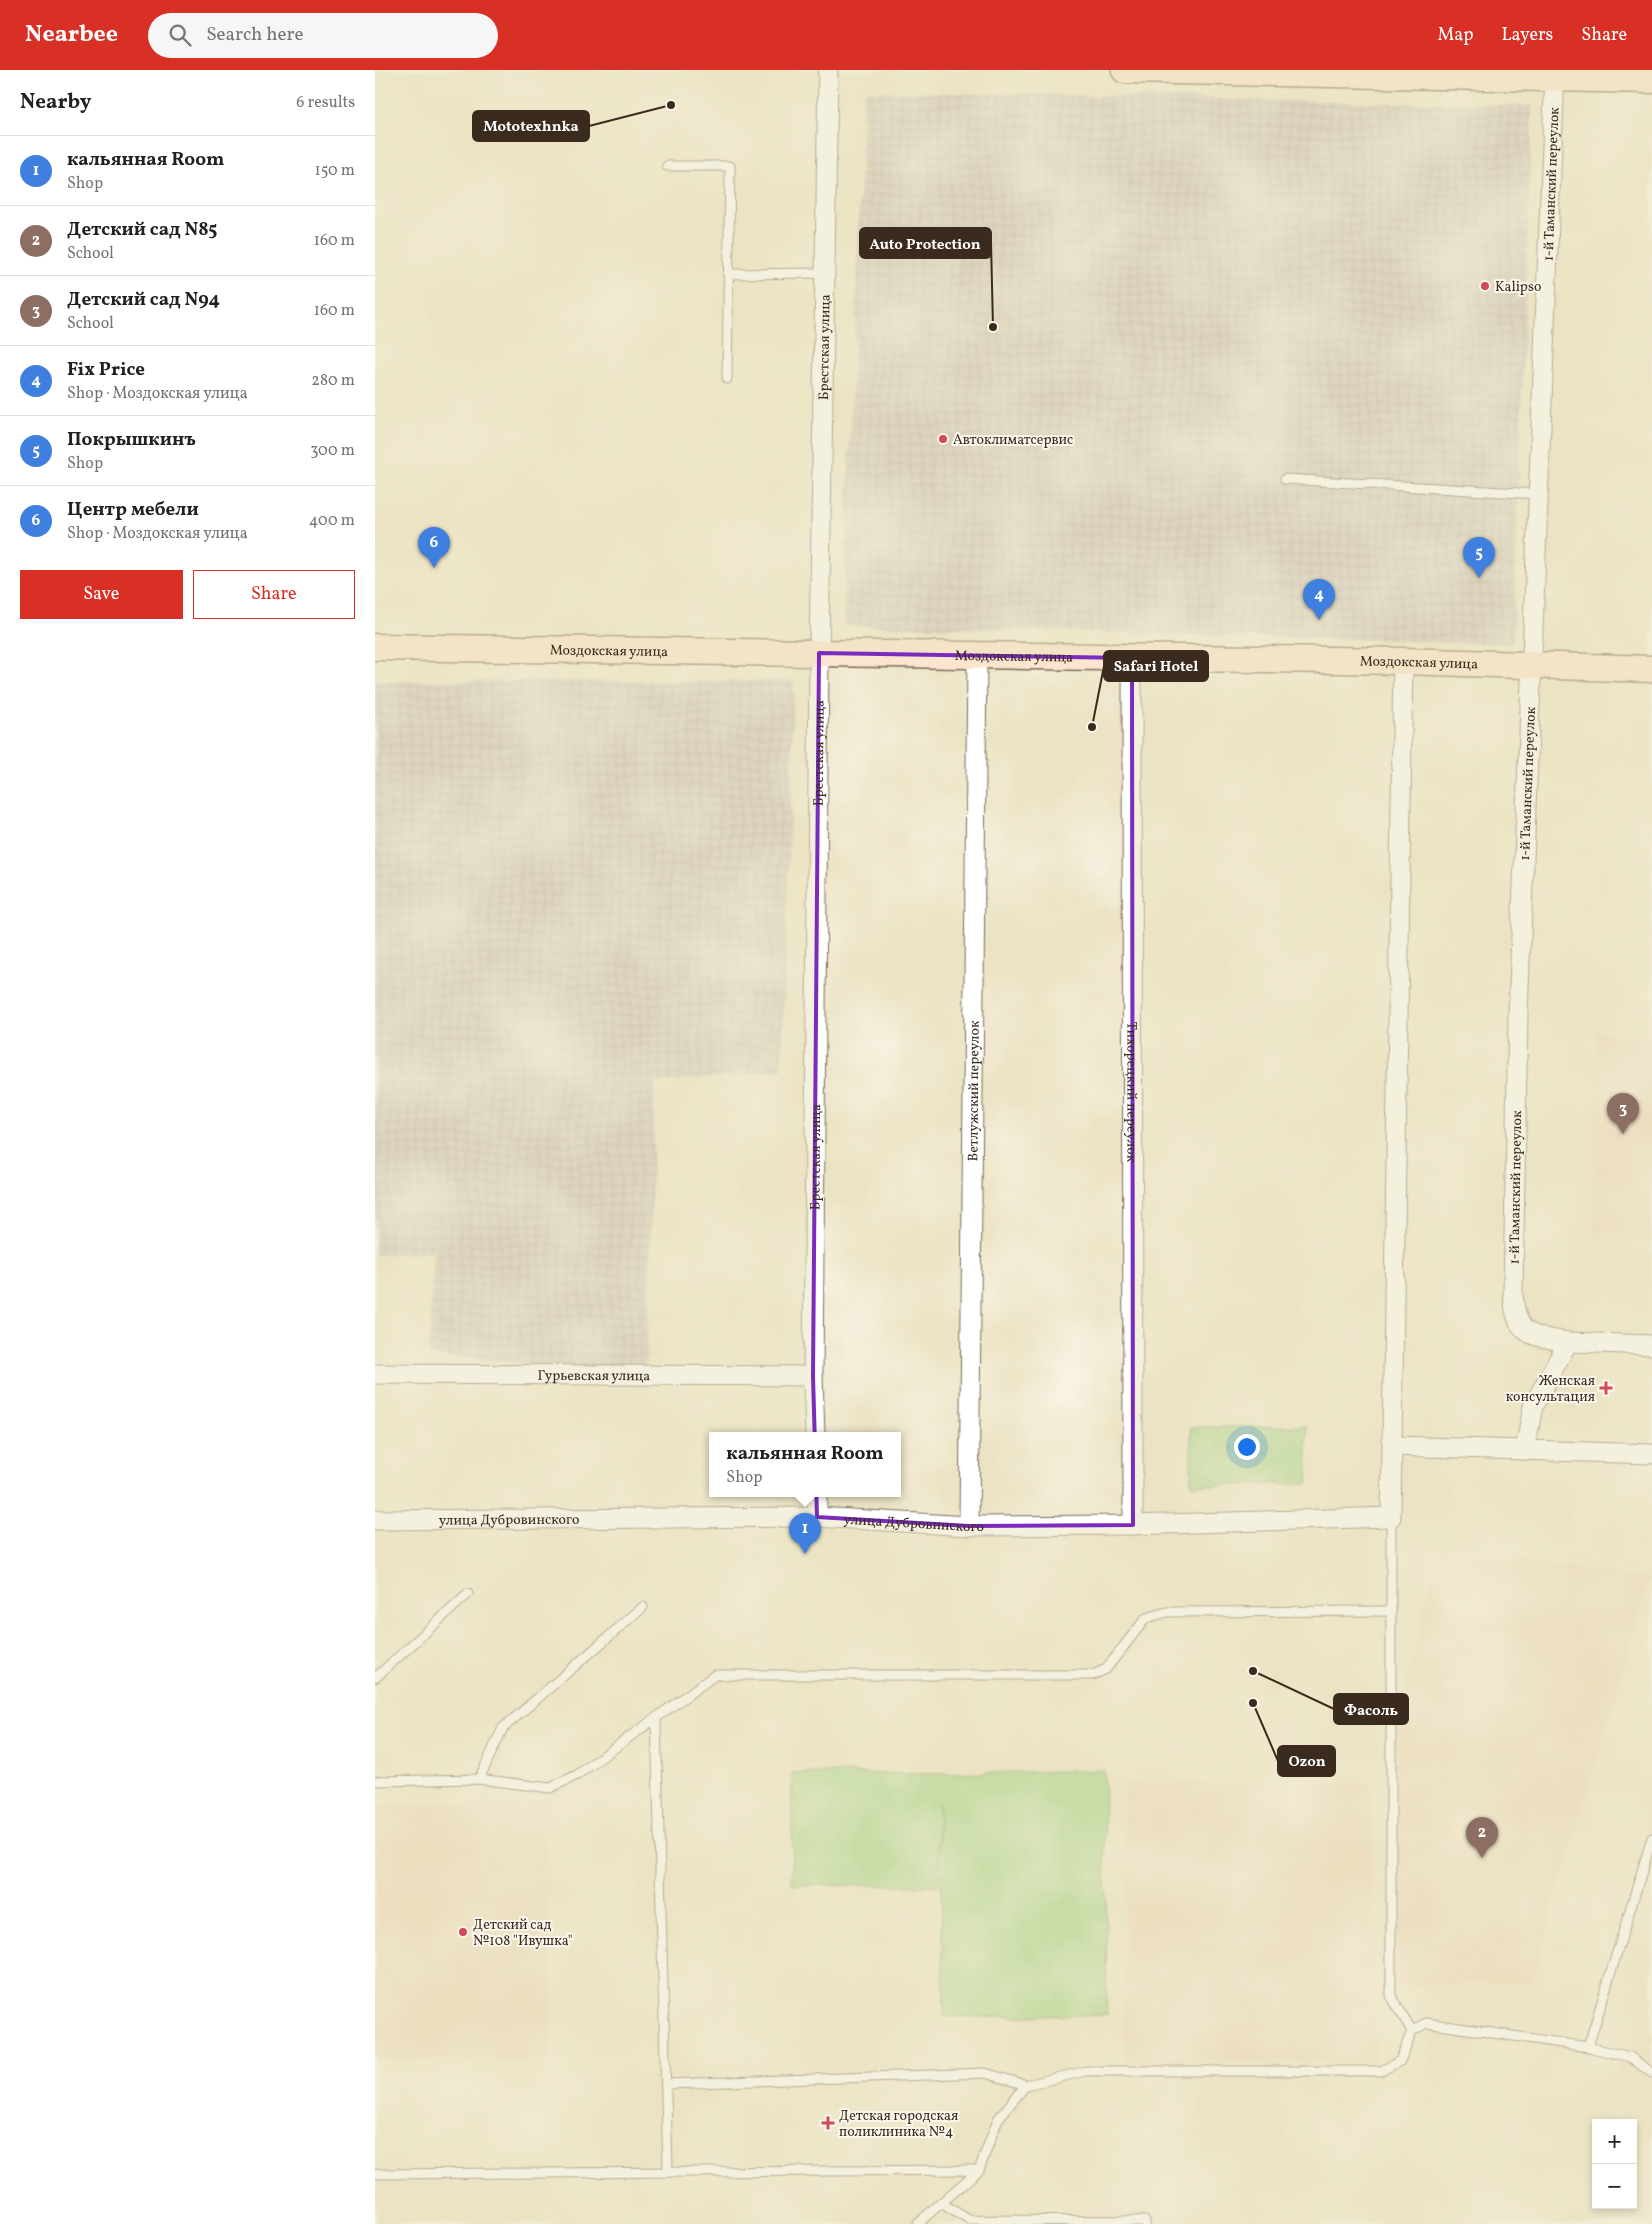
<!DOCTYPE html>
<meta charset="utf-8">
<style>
:root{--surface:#fff;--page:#f6f6f6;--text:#202124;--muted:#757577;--line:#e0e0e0;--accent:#d93025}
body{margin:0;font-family:Vollkorn,serif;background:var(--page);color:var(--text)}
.controls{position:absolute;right:15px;bottom:15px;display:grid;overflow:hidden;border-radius:0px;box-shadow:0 2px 8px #0003}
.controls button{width:45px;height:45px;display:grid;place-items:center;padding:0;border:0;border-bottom:1px solid var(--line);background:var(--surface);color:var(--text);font:25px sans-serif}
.you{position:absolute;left:871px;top:1376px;width:18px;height:18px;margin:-12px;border:4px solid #fff;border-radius:50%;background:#1a73e8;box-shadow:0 0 0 8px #1a73e833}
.badge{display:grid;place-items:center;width:32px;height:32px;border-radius:50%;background:var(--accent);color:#fff;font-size:16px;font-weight:700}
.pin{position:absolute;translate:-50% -41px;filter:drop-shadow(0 1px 2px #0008)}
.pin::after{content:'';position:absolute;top:26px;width:18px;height:15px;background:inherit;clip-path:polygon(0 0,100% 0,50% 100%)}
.popup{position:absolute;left:334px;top:1362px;width:192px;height:65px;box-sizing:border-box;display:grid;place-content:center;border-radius:0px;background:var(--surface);filter:drop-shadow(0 1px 4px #0005);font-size:16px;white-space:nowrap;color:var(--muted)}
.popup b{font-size:19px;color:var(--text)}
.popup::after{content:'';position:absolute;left:50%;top:100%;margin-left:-10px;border:10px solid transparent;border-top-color:var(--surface)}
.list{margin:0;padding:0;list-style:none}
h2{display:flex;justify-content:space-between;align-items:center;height:65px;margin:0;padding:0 20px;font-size:21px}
h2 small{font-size:16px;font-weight:400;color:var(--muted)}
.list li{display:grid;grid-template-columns:32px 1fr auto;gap:15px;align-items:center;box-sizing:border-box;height:70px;padding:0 20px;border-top:1px solid var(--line)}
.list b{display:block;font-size:19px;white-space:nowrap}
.list p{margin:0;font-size:16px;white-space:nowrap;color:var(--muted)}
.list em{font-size:16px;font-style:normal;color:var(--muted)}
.actions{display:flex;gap:10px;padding:15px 20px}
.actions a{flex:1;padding:11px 0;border:1px solid var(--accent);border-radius:0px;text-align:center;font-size:18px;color:var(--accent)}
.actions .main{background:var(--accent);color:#fff}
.icon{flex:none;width:28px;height:28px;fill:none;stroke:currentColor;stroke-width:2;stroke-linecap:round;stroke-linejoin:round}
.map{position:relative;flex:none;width:1277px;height:2154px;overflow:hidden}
header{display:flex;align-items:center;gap:30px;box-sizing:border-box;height:70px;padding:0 25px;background:var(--accent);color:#fff}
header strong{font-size:24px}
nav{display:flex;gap:28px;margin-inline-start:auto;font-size:18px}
.search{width:350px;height:45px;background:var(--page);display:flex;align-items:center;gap:12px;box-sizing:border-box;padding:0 18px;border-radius:28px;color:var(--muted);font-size:19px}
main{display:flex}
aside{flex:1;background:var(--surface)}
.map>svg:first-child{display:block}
.built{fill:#edd7bb}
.industrial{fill:url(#industrial-grid)}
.park{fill:url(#park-dots);stroke:#6d7e51}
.pitch{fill:#9fd384;stroke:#6d7e51}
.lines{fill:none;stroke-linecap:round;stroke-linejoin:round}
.lane-casing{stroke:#796b58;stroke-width:11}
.street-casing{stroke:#796b58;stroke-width:21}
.secondary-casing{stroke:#796b58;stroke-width:29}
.lane{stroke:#fff;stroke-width:9}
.street{stroke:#fff;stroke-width:19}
.secondary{stroke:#fce5cf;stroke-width:26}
.marked{fill:none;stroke:#7b2cbf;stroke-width:4;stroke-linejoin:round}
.poi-dot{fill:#d1495b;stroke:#fbf7ec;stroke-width:2}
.labels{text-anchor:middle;stroke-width:4;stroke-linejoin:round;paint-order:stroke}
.street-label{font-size:14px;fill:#3b2a1e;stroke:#fbf7ec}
.poi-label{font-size:14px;fill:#3b2a1e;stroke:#fbf7ec;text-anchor:start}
.leader{fill:none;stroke:#3b2a1e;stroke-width:2}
.callout-dot{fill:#3b2a1e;stroke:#fbf7ec;stroke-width:2}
.callout{fill:#3b2a1e;stroke:#3b2a1e;stroke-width:2}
.callout-label{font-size:15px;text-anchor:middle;font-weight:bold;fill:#fff}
</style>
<header>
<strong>Nearbee</strong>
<div class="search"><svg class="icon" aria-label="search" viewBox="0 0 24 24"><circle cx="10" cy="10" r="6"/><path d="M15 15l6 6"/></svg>Search here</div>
<nav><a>Map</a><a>Layers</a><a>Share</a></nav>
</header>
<main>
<aside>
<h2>Nearby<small>6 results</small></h2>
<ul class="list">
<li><span class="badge" style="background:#3f7fe0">1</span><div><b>кальянная Room</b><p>Shop</p></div><em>150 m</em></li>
<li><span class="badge" style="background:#8d6e63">2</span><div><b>Детский сад N85</b><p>School</p></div><em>160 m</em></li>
<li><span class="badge" style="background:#8d6e63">3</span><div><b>Детский сад N94</b><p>School</p></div><em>160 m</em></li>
<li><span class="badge" style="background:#3f7fe0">4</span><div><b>Fix Price</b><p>Shop · Моздокская улица</p></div><em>280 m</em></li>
<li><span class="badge" style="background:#3f7fe0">5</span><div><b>Покрышкинъ</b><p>Shop</p></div><em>300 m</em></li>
<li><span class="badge" style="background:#3f7fe0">6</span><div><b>Центр мебели</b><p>Shop · Моздокская улица</p></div><em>400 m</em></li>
</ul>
<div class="actions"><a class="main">Save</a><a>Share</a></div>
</aside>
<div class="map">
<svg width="1277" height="2154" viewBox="0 0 1277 2154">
<defs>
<pattern id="industrial-grid" width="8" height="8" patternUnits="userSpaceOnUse" patternTransform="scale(1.25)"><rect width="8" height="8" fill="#ccc2b9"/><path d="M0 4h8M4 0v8" fill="none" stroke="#b0a79f"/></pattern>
<pattern id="park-dots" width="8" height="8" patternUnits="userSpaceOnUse" patternTransform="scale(1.25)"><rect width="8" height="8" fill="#9fd384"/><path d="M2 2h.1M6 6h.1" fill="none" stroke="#8ab572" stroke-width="1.8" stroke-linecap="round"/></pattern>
</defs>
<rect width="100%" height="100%" fill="#fbf7ec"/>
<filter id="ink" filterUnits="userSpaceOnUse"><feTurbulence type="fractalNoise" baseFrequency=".02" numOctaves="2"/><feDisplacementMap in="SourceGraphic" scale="10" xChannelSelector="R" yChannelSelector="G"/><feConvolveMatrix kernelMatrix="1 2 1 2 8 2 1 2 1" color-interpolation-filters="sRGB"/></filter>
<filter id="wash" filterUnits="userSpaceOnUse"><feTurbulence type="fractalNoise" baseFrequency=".0096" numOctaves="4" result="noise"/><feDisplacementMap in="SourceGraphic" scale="20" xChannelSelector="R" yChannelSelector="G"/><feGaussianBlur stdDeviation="1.12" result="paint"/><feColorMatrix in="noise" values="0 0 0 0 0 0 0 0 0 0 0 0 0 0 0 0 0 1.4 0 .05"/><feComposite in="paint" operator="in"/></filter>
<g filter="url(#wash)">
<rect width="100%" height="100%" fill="#ebe3c3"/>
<g class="built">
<path d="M1220 963 1277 965V1165L1218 1162Z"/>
<path d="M1063 1481 1275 1508 1157 1911 1023 1916 1019 1665Z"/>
<path d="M995 1713 1000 1992 749 1990 751 1714Z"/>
<path d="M173 1733 177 1990 0 1989V1735Z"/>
</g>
<g class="industrial">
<path d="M489 21 1157 36 1138 574 468 555Z"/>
<path d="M0 611H419L407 1000 280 1013 271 1304 54 1285 59 1182 0 1185Z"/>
</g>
<path class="park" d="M932 1356 933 1414 816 1415V1357Z"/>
<path class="pitch" d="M729 1700 732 1945 569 1947 564 1733 563 1816 417 1815V1703L563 1704Z"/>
</g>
<g filter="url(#ink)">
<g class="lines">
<defs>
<g id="lane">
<path d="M292 96H355L352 309"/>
<path d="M353 204 450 203"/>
<path d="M910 409 1163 424"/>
<path d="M1016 1447V1926L1037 1961"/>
<path d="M0 1608 93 1524"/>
<path d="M281 1649 293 2101"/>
<path d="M104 1709 128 1658 268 1537"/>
<path d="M0 1711 104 1709 175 1718 202 1705 340 1605H718L731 1599 771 1548 792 1542 1015 1541"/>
<path d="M1213 1977 1277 1768"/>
<path d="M291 2014 610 2003 651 2015"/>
<path d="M0 2104 604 2100"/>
<path d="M566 2133 594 2150 770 2151V2154"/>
<path d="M542 2154 604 2100 623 2049 651 2015 711 2001H1006L1025 1991 1037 1961 1051 1953 1213 1977 1255 1987 1277 2003"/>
</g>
<g id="street">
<path id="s1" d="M757 588 758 1455"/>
<path d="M1193 1272 1277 1275"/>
<path id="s2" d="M0 1304 438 1306"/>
<path id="s3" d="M440 1365 438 1306 444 583 453 0"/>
<path d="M1017 1376 1277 1384"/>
<path id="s4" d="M1150 1380 1158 1336 1193 1272C1154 1265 1141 1267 1138 1223L1143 943 1180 0"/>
<path d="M442 1423V1447"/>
<path id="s5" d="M0 1450 442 1447 594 1456 758 1455 1016 1447 1028 591"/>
<path id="s6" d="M594 1456 602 586"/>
</g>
<g id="secondary">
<path d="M750 0 1277 10"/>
<path id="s7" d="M0 577 1028 591 1277 599"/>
</g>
</defs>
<use href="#lane" class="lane-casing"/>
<use href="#street" class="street-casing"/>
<use href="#secondary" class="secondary-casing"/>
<use href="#lane" class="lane"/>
<use href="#street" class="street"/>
<use href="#secondary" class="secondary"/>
</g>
</g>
<path d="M0 0H1277V2154H0ZM444 583 757 588 758 1455 594 1456 442 1447 438 1306Z" fill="#ebe3c3" fill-opacity=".55" fill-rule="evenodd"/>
<path class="marked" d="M444 583 757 588 758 1455 594 1456 442 1447 438 1306Z"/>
<g class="poi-dot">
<circle cx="1110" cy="216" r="5"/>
<circle cx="568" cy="369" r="5"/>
<path d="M1228.5 1310.5h5v5h5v5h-5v5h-5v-5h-5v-5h5z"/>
<circle cx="88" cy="1862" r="5"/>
<path d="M450.5 2045.5h5v5h5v5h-5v5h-5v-5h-5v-5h5z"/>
</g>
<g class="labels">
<g class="street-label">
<text dy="5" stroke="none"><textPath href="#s4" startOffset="1312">1-й Таманский переулок</textPath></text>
<text dy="5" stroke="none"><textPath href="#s3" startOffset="1088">Брестская улица</textPath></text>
<text dy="5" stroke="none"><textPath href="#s7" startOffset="234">Моздокская улица</textPath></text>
<text dy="5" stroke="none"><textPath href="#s7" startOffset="639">Моздокская улица</textPath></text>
<text dy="5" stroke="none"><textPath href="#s7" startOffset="1044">Моздокская улица</textPath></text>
<text dy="5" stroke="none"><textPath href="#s3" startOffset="682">Брестская улица</textPath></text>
<text dy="5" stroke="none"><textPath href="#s4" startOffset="712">1-й Таманский переулок</textPath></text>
<text dy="5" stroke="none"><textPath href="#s6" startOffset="435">Ветлужский переулок</textPath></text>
<text dy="5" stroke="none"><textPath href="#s1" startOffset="434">Тихорецкий переулок</textPath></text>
<text dy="5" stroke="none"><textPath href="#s3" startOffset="278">Брестская улица</textPath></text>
<text dy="5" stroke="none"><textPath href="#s4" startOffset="308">1-й Таманский переулок</textPath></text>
<text dy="5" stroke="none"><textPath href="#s2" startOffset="219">Гурьевская улица</textPath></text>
<text dy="5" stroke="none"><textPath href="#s5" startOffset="134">улица Дубровинского</textPath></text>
<text dy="5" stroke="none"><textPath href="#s5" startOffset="539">улица Дубровинского</textPath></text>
</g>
<g class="poi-label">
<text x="1120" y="221">Kalipso</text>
<text x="578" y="374">Автоклиматсервис</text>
<text x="1220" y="1315" text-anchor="end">Женская<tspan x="1220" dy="16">консультация</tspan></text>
<text x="98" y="1859">Детский сад<tspan x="98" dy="16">№108 "Ивушка"</tspan></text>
<text x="464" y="2050">Детская городская<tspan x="464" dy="16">поликлиника №4</tspan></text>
</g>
</g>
<path class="leader" d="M296 35L214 56M618 257L616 173M717 657L729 596M878 1601L959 1639M878 1633L903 1691"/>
<g class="callout-dot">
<circle cx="296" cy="35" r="5"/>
<circle cx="618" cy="257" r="5"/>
<circle cx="717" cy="657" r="5"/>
<circle cx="878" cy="1601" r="5"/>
<circle cx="878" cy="1633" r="5"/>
</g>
<g class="callout">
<rect x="98" y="41" width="116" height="30" rx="5"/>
<rect x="485" y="158" width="131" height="30" rx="5"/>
<rect x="729" y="581" width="104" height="30" rx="5"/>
<rect x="959" y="1624" width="74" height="30" rx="5"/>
<rect x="903" y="1676" width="57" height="30" rx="5"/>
</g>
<g class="callout-label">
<text x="156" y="61">Mototexhnka</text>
<text x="550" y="179">Auto Protection</text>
<text x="781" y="601">Safari Hotel</text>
<text x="996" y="1645">Фасоль</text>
<text x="932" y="1696">Ozon</text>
</g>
</svg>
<div class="controls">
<button>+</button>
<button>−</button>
</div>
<div class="you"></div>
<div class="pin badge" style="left:430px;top:1484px;background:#3f7fe0">1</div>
<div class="popup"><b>кальянная Room</b>Shop</div>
<div class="pin badge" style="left:1107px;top:1788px;background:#8d6e63">2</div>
<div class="pin badge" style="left:1248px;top:1064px;background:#8d6e63">3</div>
<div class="pin badge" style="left:944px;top:550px;background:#3f7fe0">4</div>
<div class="pin badge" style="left:1104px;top:508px;background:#3f7fe0">5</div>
<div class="pin badge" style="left:59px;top:498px;background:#3f7fe0">6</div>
</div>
</main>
